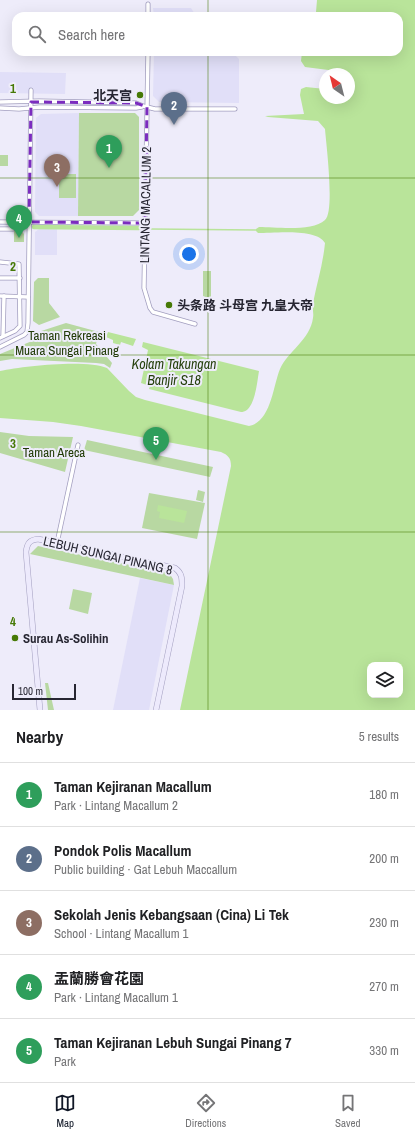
<!DOCTYPE html>
<meta charset="utf-8">
<style>
:root{--surface:#fff;--page:#f2f2f2;--text:#202124;--muted:#757577;--line:#e0e0e0;--accent:#111827}
body{margin:0;font-family:"Archivo Narrow","Noto Sans SC",sans-serif;background:var(--page);color:var(--text)}
.controls{position:absolute;right:12px;bottom:12px;display:grid;overflow:hidden;border-radius:8px;box-shadow:0 4px 16px #0002}
.controls button{width:36px;height:36px;display:grid;place-items:center;padding:0;border:0;border-bottom:1px solid var(--line);background:var(--surface);color:var(--text);font:20px sans-serif}
.compass{position:absolute;left:319px;top:68px;width:36px;height:36px;border-radius:50%;background:var(--surface);box-shadow:0 4px 16px #0002;rotate:325deg}
.scale{position:absolute;left:12px;bottom:10px;width:64px;box-sizing:border-box;padding-left:4px;border:2px solid #272632;border-top:0;font-size:11px;line-height:14px;white-space:nowrap;color:#272632;-webkit-text-stroke:3px #eeecfa;paint-order:stroke}
.you{position:absolute;left:189px;top:254px;width:14px;height:14px;margin:-10px;border:3px solid #fff;border-radius:50%;background:#1a73e8;box-shadow:0 0 0 6px #1a73e833}
.badge{display:grid;place-items:center;width:26px;height:26px;border-radius:50%;background:var(--accent);color:#fff;font-size:13px;font-weight:700}
.pin{position:absolute;translate:-50% -33px;filter:drop-shadow(0 1px 2px #0008)}
.pin::after{content:'';position:absolute;top:21px;width:14px;height:12px;background:inherit;clip-path:polygon(0 0,100% 0,50% 100%)}
.list{margin:0;padding:0;list-style:none}
h2{display:flex;justify-content:space-between;align-items:center;height:52px;margin:0;padding:0 16px;font-size:17px}
h2 small{font-size:13px;font-weight:400;color:var(--muted)}
.list li{display:grid;grid-template-columns:26px 1fr auto;gap:12px;align-items:center;box-sizing:border-box;height:64px;padding:0 16px;border-top:1px solid var(--line)}
.list b{display:block;font-size:15px;white-space:nowrap}
.list p{margin:0;font-size:13px;white-space:nowrap;color:var(--muted)}
.list em{font-size:13px;font-style:normal;color:var(--muted)}
.icon{flex:none;width:22px;height:22px;fill:none;stroke:currentColor;stroke-width:2;stroke-linecap:round;stroke-linejoin:round}
.map{position:relative;flex:none;width:415px;height:710px;overflow:hidden}
.search{position:absolute;background:var(--surface);box-shadow:0 4px 16px #0002;left:12px;right:12px;top:12px;height:44px;display:flex;align-items:center;gap:10px;box-sizing:border-box;padding:0 14px;border-radius:12px;color:var(--muted);font-size:15px}
.sheet{height:372px;background:var(--surface)}
nav{display:flex;justify-content:space-around;align-items:center;box-sizing:border-box;height:56px;border-top:1px solid var(--line);background:var(--surface);font-size:11px;color:var(--muted)}
nav a{display:grid;justify-items:center;gap:2px}
nav .on{color:var(--accent)}
.map>svg:first-child{display:block}
.built{fill:#e1dff8}
.green{fill:#b8d8a2}
.water{fill:#b9e49a;fill-rule:evenodd}
.lines{fill:none;stroke-linecap:round;stroke-linejoin:round}
.stream{stroke:#b9e49a;stroke-width:1.5}
.canal{stroke:#b9e49a;stroke-width:4.5}
.street-casing{stroke:#a29ebf;stroke-width:5}
.secondary-casing{stroke:#a29ebf;stroke-width:6}
.street{stroke:#fff;stroke-width:3.5}
.secondary{stroke:#edeafc;stroke-width:5}
.marked{fill:none;stroke:#7b2cbf;stroke-width:3;stroke-dasharray:8 5;stroke-linejoin:round}
.grid{fill:none;stroke:#467906;stroke-width:1;stroke-opacity:0.55}
.poi-dot{fill:#467906;stroke:#eeecfa;stroke-width:1.5}
.labels{text-anchor:middle;stroke-width:4;stroke-linejoin:round;paint-order:stroke}
.poi-label{font-size:13px;font-weight:bold;fill:#272632;stroke:#eeecfa;text-anchor:start}
.street-label{font-size:13px;fill:#272632;stroke:#eeecfa}
.park-label{font-size:13px;fill:#213b06;stroke:#eeecfa}
.water-label{font-size:14px;font-style:italic;fill:#26410d;stroke:#eeecfa}
.grid-label{font-size:13px;text-anchor:middle;font-weight:bold;fill:#467906;stroke:#eeecfa;stroke-width:4;stroke-linejoin:round;paint-order:stroke}
</style>
<div class="map">
<svg width="415" height="710" viewBox="0 0 415 710">
<rect width="100%" height="100%" fill="#eeecfa"/>
<g class="built">
<path d="M153 8H191L196 16H154Z"/>
<path d="M154 52H232L239 59V103L159 102 153 96Z"/>
<path d="M0 72 66 73 65 94 0 93Z"/>
<path d="M79 113 78 216H39L35 212 36 118 41 114Z"/>
<path d="M39 229H57V255H35V232Z"/>
<path d="M140 578 174 585 149 710H113Z"/>
</g>
<g class="green">
<path d="M79 113H135L139 117V210L133 216H78Z"/>
<rect x="0" y="155" width="8" height="11"/>
<path d="M61 174H76V198H59V176Z"/>
<path d="M14 228H19L24 234V242H14Z"/>
<path d="M203 271H211V299L203 296Z"/>
<path d="M38 278H49V303L60 317 39 325 33 321 34 282Z"/>
<path d="M66 323 99 332 96 344 112 363 110 368 104 364 96 363 12 359 0 361V354L37 339 35 333Z"/>
<path d="M0 432 29 436 73 437 65 472 0 453Z"/>
<path d="M87 440 213 467 210 477 84 450Z"/>
<path d="M198 490 205 492 203 502 196 500Z"/>
<path d="M149 493 205 503 197 539 142 528Z"/>
<path d="M38 546 169 573 173 579 174 585 30 554Z"/>
<path d="M73 589 92 593 88 614 69 609Z"/>
<path d="M45 683H48L54 710H48Z"/>
</g>
<g class="water">
<path d="M317 0H415V710H180L231 466C231 458 228 455 221 452L81 426 53 422 0 418V371C23 366 86 359 107 368L129 391 136 397 145 400 249 426C271 422 273 386 280 369 288 351 310 340 313 318 314 313 312 308 313 303 317 283 323 264 325 243 317 228 274 233 258 233L256 231V229L259 227C276 227 312 232 325 220 335 212 326 143 325 129L318 121 268 117 265 116 304 114 300 95 301 89 306 87 325 89V98H349V74L344 72 305 67 301 61 302 52H399V16L319 15 316 12ZM370 665H400V695H370Z"/>
<path d="M108 332 136 339 133 346 121 342 120 345 113 343V340L106 337Z"/>
<path d="M143 342 259 371C257 382 255 412 241 412L149 389 150 386 141 383 148 350 142 347Z"/>
<path d="M158 505 187 511 184 523 159 518 160 512 157 511Z"/>
</g>
<g class="lines">
<path class="stream" d="M150 229 256 230"/>
<path class="canal" d="M34 227 139 228"/>
<defs>
<g id="street">
<path d="M148 16V4"/>
<path d="M148 52 144 288 150 308 153 312 195 324"/>
<path d="M0 102 39 101 136 103 143 106 155 109H235"/>
<path d="M0 108 19 109 40 107 136 108 142 107"/>
<path d="M0 222 145 223"/>
<path d="M0 229H13"/>
<path d="M0 262 19 264 20 326 15 331 0 338"/>
<path d="M0 278H20"/>
<path d="M0 296 28 297"/>
<path d="M3 336 4 296"/>
<path d="M0 347 24 335 27 332 28 323 31 90"/>
<path d="M57 543 78 445"/>
</g>
<path id="secondary" d="M40 710 26 552C27 544 29 540 38 539L175 568C182 573 182 578 182 586L156 710"/>
</defs>
<use href="#street" class="street-casing"/>
<use href="#secondary" class="secondary-casing"/>
<use href="#street" class="street"/>
<use href="#secondary" class="secondary"/>
</g>
<path class="marked" d="M31 102 136 103 147 107 145 223 29 222Z"/>
<path class="grid" d="M208 0V16M208 52V710M0 178H415M0 355H415M0 532H415"/>
<g class="poi-dot">
<circle cx="140" cy="95" r="4"/>
<circle cx="169" cy="305" r="4"/>
<circle cx="15" cy="638" r="4"/>
</g>
<g class="labels">
<g class="poi-label">
<text x="132" y="100" text-anchor="end">北天宫</text>
<text x="177" y="310">头条路 斗母宫 九皇大帝</text>
<text x="23" y="643">Surau As-Solihin</text>
</g>
<g class="street-label">
<text transform="translate(145 205) rotate(-89)" y="5">LINTANG MACALLUM 2</text>
<text transform="translate(108 555) rotate(13)" y="5">LEBUH SUNGAI PINANG 8</text>
</g>
<g class="park-label">
<text x="67" y="340">Taman Rekreasi<tspan x="67" dy="15">Muara Sungai Pinang</tspan></text>
<text x="54" y="457">Taman Areca</text>
</g>
<g class="water-label">
<text x="174" y="369">Kolam Takungan<tspan x="174" dy="16">Banjir S18</tspan></text>
</g>
</g>
<g class="grid-label">
<text x="13" y="93">1</text>
<text x="13" y="271">2</text>
<text x="13" y="448">3</text>
<text x="13" y="626">4</text>
</g>
</svg>
<div class="controls">
<button><svg class="icon" aria-label="layers" viewBox="0 0 24 24"><path d="M12 4l9 5-9 5-9-5zM3 14l9 5 9-5"/></svg></button>
</div>
<svg class="compass" viewBox="-18 -18 36 36"><path d="M0-13l5 13h-10z" fill="#e53935"/><path d="M0 13l5-13h-10z" fill="#757577"/></svg>
<div class="scale">100 m</div>
<div class="you"></div>
<div class="pin badge" style="left:109px;top:168px;background:#2e9e5b">1</div>
<div class="pin badge" style="left:174px;top:125px;background:#5c6f8a">2</div>
<div class="pin badge" style="left:57px;top:187px;background:#8d6e63">3</div>
<div class="pin badge" style="left:19px;top:238px;background:#2e9e5b">4</div>
<div class="pin badge" style="left:156px;top:460px;background:#2e9e5b">5</div>
<div class="search"><svg class="icon" aria-label="search" viewBox="0 0 24 24"><circle cx="10" cy="10" r="6"/><path d="M15 15l6 6"/></svg>Search here</div>
</div>
<section class="sheet">
<h2>Nearby<small>5 results</small></h2>
<ul class="list">
<li><span class="badge" style="background:#2e9e5b">1</span><div><b>Taman Kejiranan Macallum</b><p>Park · Lintang Macallum 2</p></div><em>180 m</em></li>
<li><span class="badge" style="background:#5c6f8a">2</span><div><b>Pondok Polis Macallum</b><p>Public building · Gat Lebuh Maccallum</p></div><em>200 m</em></li>
<li><span class="badge" style="background:#8d6e63">3</span><div><b>Sekolah Jenis Kebangsaan (Cina) Li Tek</b><p>School · Lintang Macallum 1</p></div><em>230 m</em></li>
<li><span class="badge" style="background:#2e9e5b">4</span><div><b>盂蘭勝會花園</b><p>Park · Lintang Macallum 1</p></div><em>270 m</em></li>
<li><span class="badge" style="background:#2e9e5b">5</span><div><b>Taman Kejiranan Lebuh Sungai Pinang 7</b><p>Park</p></div><em>330 m</em></li>
</ul>
</section>
<nav>
<a class="on"><svg class="icon" aria-label="map" viewBox="0 0 24 24"><path d="M3 6l6-2 6 2 6-2v14l-6 2-6-2-6 2zM9 4v14M15 6v14"/></svg>Map</a>
<a><svg class="icon" aria-label="directions" viewBox="0 0 24 24"><path d="M12 3l9 9-9 9-9-9zM9 14v-3h6M13 9l2 2-2 2"/></svg>Directions</a>
<a><svg class="icon" aria-label="saved" viewBox="0 0 24 24"><path d="M7 4h10v16l-5-4-5 4z"/></svg>Saved</a>
</nav>
